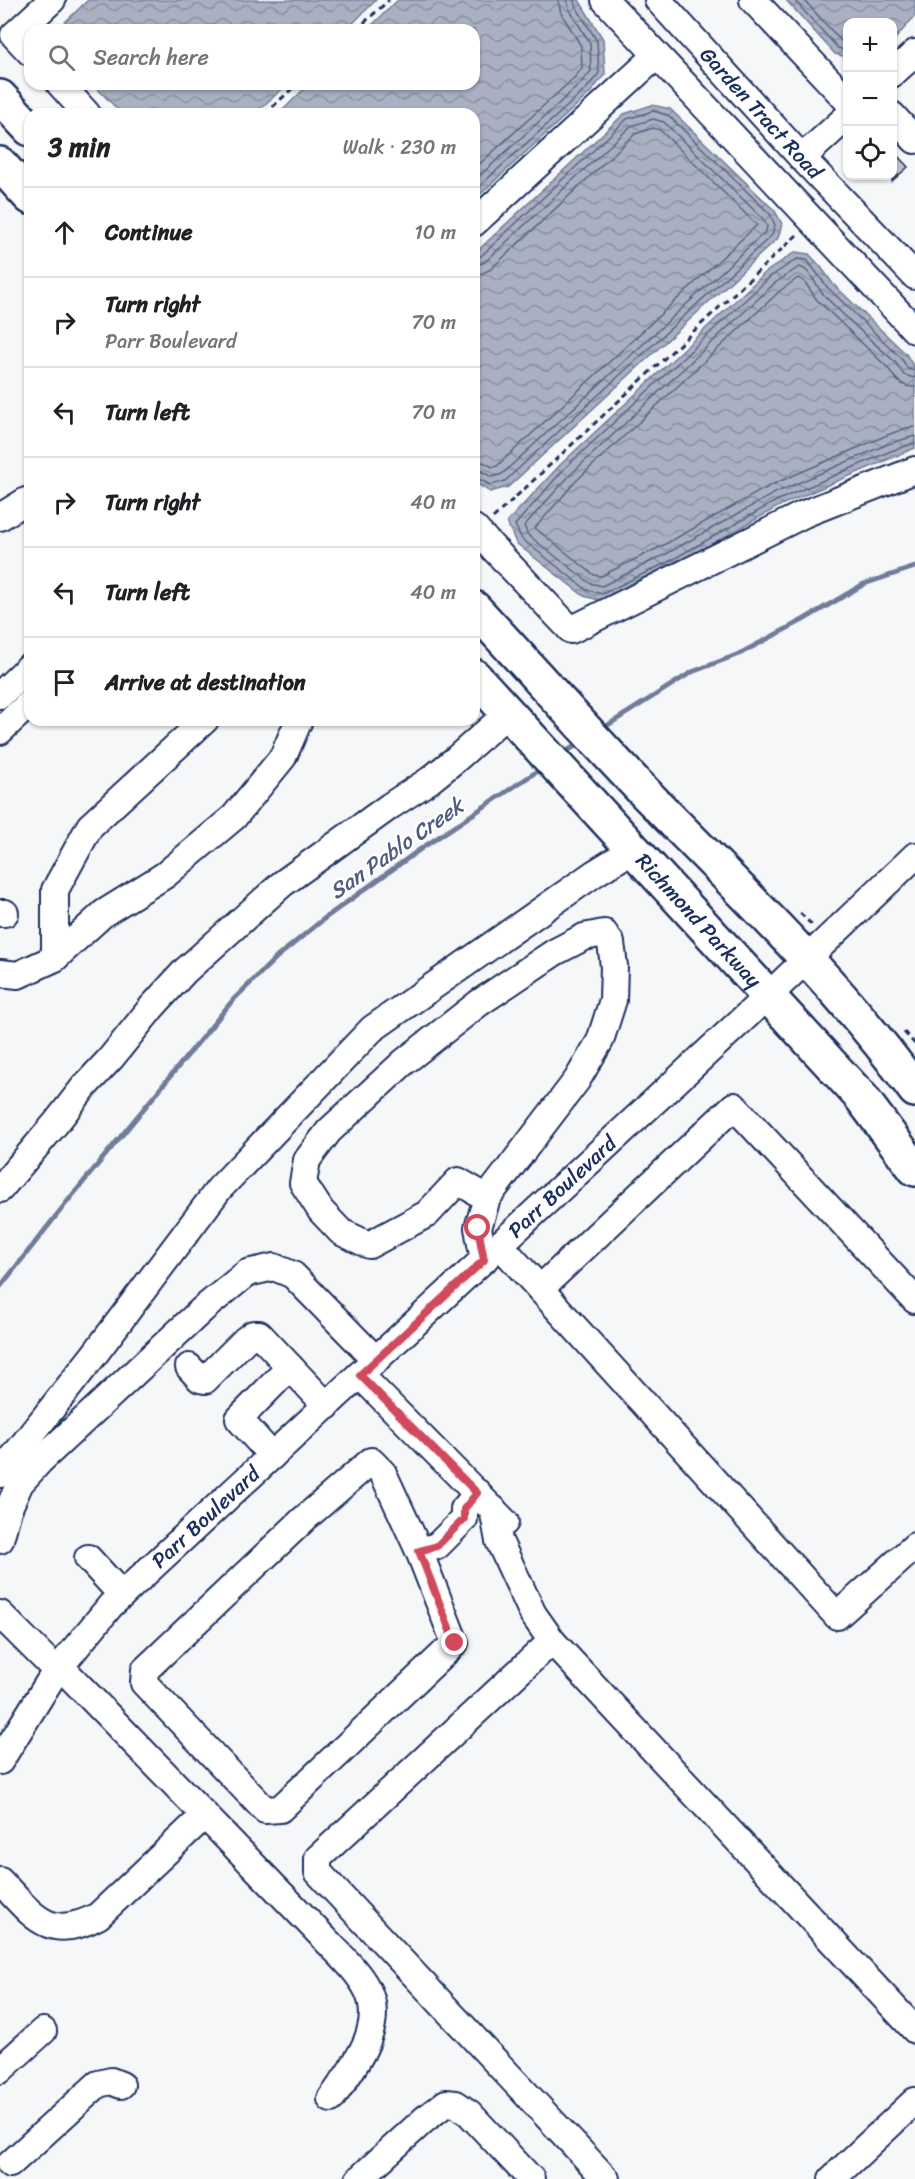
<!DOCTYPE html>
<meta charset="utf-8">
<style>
:root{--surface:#fff;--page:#f2f2f2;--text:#202124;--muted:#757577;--line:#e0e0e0}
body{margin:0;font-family:Sriracha,sans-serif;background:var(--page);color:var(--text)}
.controls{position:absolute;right:18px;top:18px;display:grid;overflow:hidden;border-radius:12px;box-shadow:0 2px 4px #0004}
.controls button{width:54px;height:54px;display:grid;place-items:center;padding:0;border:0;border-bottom:2px solid var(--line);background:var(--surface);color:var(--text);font:30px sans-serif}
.stop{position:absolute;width:18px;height:18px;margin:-14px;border:4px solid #d1495b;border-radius:50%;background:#fff}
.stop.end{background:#d1495b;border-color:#fff;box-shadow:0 2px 6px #0008}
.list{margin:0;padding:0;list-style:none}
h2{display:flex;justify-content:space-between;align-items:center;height:78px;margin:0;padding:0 24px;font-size:26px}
h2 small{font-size:20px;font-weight:400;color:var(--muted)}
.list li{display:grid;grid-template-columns:39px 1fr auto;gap:18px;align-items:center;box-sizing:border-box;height:90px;padding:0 24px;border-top:2px solid var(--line)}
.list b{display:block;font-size:22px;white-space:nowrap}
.list p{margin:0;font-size:20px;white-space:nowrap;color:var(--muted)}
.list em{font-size:20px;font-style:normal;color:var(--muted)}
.icon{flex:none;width:33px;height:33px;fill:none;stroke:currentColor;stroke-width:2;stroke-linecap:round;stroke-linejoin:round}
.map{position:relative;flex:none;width:915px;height:2179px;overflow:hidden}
.search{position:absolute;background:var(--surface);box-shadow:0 2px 4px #0004;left:24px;top:24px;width:456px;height:66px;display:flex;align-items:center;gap:15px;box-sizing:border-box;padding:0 21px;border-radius:18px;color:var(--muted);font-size:22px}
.panel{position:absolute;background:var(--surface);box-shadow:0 2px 4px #0004;left:24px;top:108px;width:456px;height:618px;border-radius:18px}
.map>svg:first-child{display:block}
.water{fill:url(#water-waves);stroke:#707c99;stroke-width:1.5}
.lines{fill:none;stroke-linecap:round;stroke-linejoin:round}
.shore{stroke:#546386;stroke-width:1.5}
.stream{stroke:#707c99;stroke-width:5}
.building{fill:#c0c4d3;stroke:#1b2f5e;stroke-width:1.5}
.minor-casing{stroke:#1b2f5e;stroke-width:30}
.highway-casing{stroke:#1b2f5e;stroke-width:38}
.path{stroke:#1b2f5e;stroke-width:3;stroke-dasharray:6 4.5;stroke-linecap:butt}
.minor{stroke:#fff;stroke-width:26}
.highway{stroke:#fff;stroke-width:33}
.route{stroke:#d1495b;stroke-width:8}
.labels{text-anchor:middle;stroke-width:5;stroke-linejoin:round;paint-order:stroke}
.street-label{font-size:21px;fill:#1b2f5e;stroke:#fff}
.water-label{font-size:22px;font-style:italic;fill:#4d5c81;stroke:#fff}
</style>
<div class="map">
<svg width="915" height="2179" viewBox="0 0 915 2179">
<defs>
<pattern id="water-waves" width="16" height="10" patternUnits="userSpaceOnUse" patternTransform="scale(1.5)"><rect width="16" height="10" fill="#a9b0c1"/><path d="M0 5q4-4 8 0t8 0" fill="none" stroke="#8990a0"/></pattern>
</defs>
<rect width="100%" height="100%" fill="#f6f7f9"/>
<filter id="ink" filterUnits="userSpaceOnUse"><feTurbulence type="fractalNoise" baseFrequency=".0167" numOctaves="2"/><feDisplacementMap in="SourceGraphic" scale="12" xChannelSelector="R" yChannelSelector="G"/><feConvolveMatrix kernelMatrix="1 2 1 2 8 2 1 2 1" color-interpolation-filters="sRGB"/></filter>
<g filter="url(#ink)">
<g class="water">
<path d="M88 0H376L346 30H62V25Z"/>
<path d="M398 0H579L603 39 605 74 590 93 474 200V114H279L309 84H474V30H367Z"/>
<path d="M786 0H915V16L893 41 892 22H848L847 57 835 54Z"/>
<path d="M93 84H288L254 114H122Z"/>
<path d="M652 105 670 109 775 211 782 224 778 238 508 487 490 492 474 482V254L624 114Z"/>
<path d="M795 252 809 254 821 267 833 284 906 354 915 369V448L781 505 673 566 603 601 584 596 516 543 507 522 561 464 766 272Z"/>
</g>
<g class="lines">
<g class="shore">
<path d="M794 0 838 48 848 51"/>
<path d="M804 0 842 42 848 43"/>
<path d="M474 169 574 78 582 68 581 46 561 13 558 0"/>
<path d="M474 181 580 84 591 71 590 43 569 9 567 0"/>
<path d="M474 191 586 89 599 73 597 41 575 5 574 0"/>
<path d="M474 258 481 256 627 119 653 111 668 115 770 214 775 225 772 235 505 481 491 485 474 477"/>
<path d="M474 266 485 262 631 126 653 119 664 122 763 219 767 226 766 231 502 474 492 477 481 471 474 470"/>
<path d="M474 275 483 273 491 269 635 134 653 128 660 130 757 225 497 466 493 467 483 462 474 461"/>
<path d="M915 371 908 369 901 358 828 288 807 260 797 259 770 277 565 468 515 525 522 539 587 590 602 594 670 561 778 500 891 451 915 443"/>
<path d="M915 378 904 375 895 362C871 340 845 318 823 294 815 285 811 269 799 267L775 283 571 474 524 526 528 535 590 583 602 586 666 554 775 493 888 444 915 436"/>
<path d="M915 387C901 387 895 379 888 368L817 300 804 281 798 278 781 290 577 480 535 528 594 575 601 576 662 546 771 485 885 436 906 428 915 427"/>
</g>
<g class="stream">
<path d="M600 730 692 672 739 654 803 620 864 584 915 567"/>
<path d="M562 754 582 742"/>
<path d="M0 1287 67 1202 233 1000 277 957 325 918 422 848 542 768"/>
</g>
</g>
<path class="building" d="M892 150 908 167 892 181Z"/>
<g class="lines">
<defs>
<g id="minor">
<path d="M605 0 915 330"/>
<path id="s1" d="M658 0 802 158 915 276"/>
<path d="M753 0 848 101"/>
<path d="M30 52 14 35 52 0"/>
<path d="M892 74 915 53"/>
<path d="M60 84 87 114"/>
<path d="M892 115 915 140"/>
<path d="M802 158 848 116"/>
<path d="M474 223 656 56"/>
<path d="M0 517 26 501 30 502"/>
<path d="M474 528 571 630 804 514 915 470"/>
<path d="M0 695 30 666"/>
<path d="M0 731 30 703"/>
<path d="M0 913H5"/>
<path d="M55 958 104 913 165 875 234 817 283 757 299 720"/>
<path d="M0 973 18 975 55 958V890L90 826 205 720"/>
<path d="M0 1189 56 1123 84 1087 111 1058 152 1007 185 971 282 884 390 806 430 780 456 759 508 713"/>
<path d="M500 1245 837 1616 915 1546"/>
<path d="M484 1260 478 1228 487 1198 577 1080 600 1041 613 1000 614 966 611 943 604 933 584 937 555 952 479 1003 404 1062 329 1131 307 1160 303 1183 321 1211 341 1232 369 1245 427 1214 458 1181 487 1198"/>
<path d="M540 1289 734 1106 915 1300"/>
<path d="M189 1367 200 1379 205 1380 245 1340 253 1334H259L327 1406"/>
<path d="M360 1375 505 1522"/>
<path d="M272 1456 239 1419 290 1367"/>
<path d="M371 1461 383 1473 419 1551 455 1643 280 1809 265 1810 144 1683 145 1670 304 1519Z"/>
<path d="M0 1474 94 1355 219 1189 372 1029 595 873 634 849"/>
<path d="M493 1509 499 1541 533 1614 552 1641 915 2030"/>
<path d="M0 1540 8 1510 20 1483 41 1460 203 1309 247 1273 274 1267 293 1275 376 1360"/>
<path d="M419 1551 437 1546 464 1519V1509L478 1493"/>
<path d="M88 1558 122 1595"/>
<path d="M0 1614 57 1671"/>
<path d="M552 1641 318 1858V1872L606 2179"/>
<path d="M60 1666 325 1939C340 1955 357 1970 367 1989 387 2027 352 2069 331 2099"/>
<path id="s2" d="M0 1761 54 1674 111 1605 769 995 915 856"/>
<path d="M0 1881C33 1915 48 1943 98 1916L205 1815"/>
<path d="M0 2070 43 2031"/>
<path d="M10 2164 98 2084 111 2081 121 2085"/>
<path d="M359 2179 425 2119 446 2103 456 2104 469 2113 531 2179"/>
<path d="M832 2179 915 2101"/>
</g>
<g id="highway">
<path d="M0 97 30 129"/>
<path d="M0 164 30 197"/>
<path d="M474 608C534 672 592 739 653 801 744 894 839 984 915 1090"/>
<path id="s3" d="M474 676 861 1097 915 1169"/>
</g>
</defs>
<use href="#minor" class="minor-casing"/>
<use href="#highway" class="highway-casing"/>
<g class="path">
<path d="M356 30 389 0"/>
<path d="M265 114 297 84"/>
<path d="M493 518 797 235"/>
<path d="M800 913 812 925"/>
<path d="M904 1032 915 1044"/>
</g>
<use href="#minor" class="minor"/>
<use href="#highway" class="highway"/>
</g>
</g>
<g class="lines" filter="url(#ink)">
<path class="route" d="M455 1643 419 1551 437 1546 464 1519V1509L477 1493 360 1375 484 1260 478 1228"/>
</g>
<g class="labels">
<g class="street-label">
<text dy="7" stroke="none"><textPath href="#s1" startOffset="153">Garden Tract Road</textPath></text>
<text dy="7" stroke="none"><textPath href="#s3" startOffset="332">Richmond Parkway</textPath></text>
<text dy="7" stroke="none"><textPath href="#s2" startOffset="807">Parr Boulevard</textPath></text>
<text dy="7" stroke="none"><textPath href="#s2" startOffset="321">Parr Boulevard</textPath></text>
</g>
<g class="water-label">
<text transform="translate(396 848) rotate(-35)" y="8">San Pablo Creek</text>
</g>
</g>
</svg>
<div class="controls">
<button>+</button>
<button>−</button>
<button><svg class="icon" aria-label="locate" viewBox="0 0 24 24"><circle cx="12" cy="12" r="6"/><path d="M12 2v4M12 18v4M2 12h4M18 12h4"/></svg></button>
</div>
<div class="stop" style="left:478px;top:1228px"></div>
<div class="stop end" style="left:455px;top:1643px"></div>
<div class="search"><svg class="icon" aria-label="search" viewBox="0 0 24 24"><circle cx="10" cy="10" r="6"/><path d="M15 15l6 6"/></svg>Search here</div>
<section class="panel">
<h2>3 min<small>Walk · 230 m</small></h2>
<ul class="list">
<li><svg class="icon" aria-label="ahead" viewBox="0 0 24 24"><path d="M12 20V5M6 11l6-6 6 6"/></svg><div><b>Continue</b></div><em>10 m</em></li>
<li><svg class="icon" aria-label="right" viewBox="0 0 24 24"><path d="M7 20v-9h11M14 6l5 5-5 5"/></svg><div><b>Turn right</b><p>Parr Boulevard</p></div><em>70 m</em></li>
<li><svg class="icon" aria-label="left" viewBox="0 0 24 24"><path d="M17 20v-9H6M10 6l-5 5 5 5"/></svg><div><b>Turn left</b></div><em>70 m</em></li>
<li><svg class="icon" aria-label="right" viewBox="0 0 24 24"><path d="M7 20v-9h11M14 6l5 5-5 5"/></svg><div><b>Turn right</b></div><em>40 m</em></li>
<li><svg class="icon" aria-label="left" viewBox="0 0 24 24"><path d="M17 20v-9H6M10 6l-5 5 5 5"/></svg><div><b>Turn left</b></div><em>40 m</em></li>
<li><svg class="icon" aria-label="arrive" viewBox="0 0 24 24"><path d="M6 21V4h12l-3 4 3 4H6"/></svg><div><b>Arrive at destination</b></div></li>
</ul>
</section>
</div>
